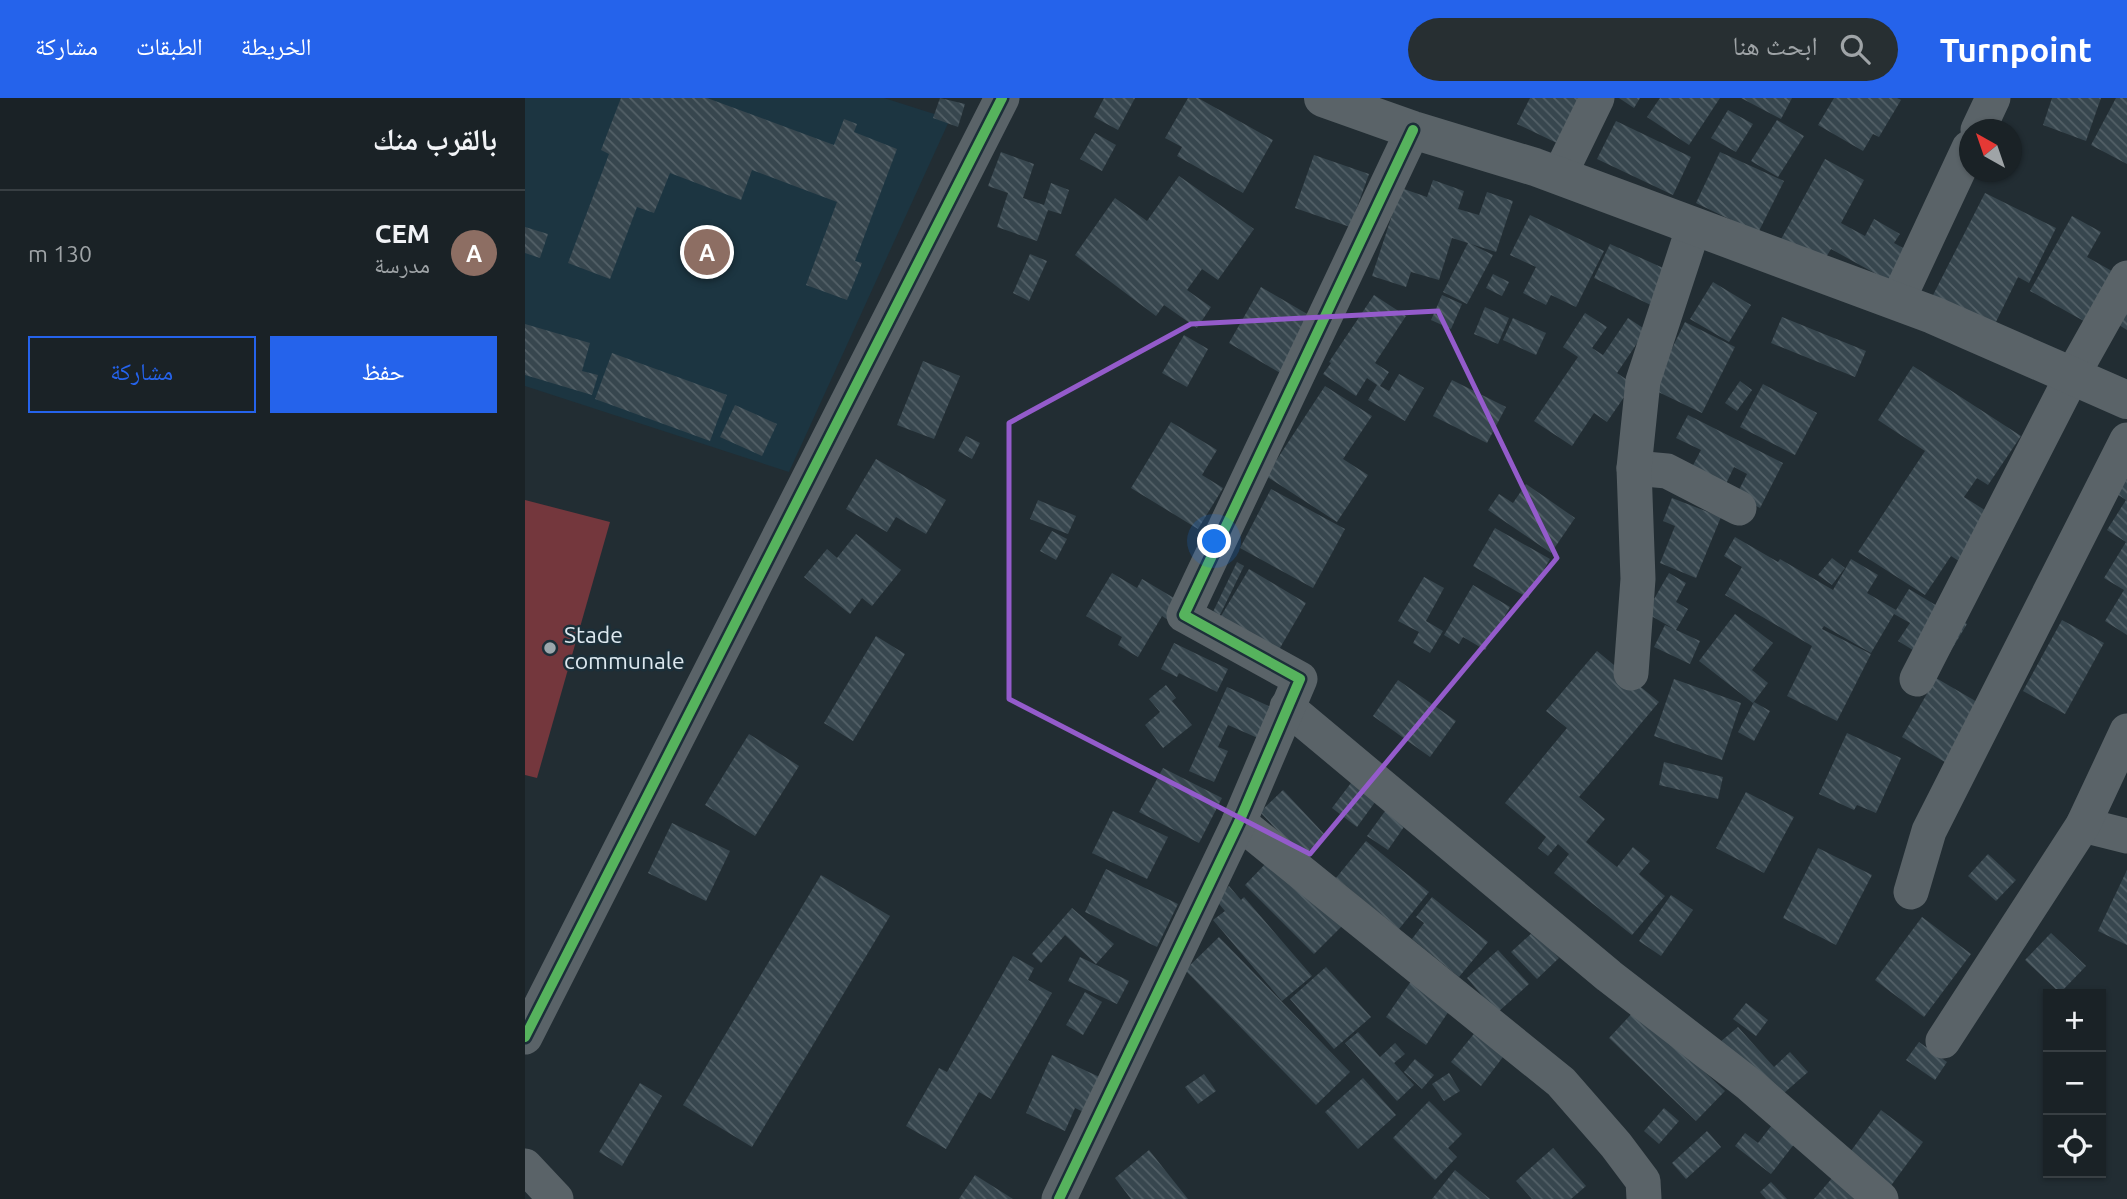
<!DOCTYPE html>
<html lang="ar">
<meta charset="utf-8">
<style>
:root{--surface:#1a2226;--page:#272f32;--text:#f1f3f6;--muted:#9fa4a7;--line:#383f43;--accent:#2563eb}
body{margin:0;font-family:Ubuntu,"Noto Naskh Arabic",sans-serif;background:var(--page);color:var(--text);direction:rtl}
.controls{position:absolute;right:21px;bottom:21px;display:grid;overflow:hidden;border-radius:0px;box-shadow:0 2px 5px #0004}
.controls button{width:63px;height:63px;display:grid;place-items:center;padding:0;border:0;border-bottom:2px solid var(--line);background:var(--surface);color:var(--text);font:35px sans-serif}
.compass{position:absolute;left:1434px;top:21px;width:63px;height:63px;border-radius:50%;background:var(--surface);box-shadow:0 2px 5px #0004;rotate:320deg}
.you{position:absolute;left:690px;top:444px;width:24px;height:24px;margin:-18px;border:5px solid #fff;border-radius:50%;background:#1a73e8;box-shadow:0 0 0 10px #1a73e833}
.badge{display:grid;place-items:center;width:46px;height:46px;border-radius:50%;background:var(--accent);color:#fff;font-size:23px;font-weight:700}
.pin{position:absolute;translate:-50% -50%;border:4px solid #fff;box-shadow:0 2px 7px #0006}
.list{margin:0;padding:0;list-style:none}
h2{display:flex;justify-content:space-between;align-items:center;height:91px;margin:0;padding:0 28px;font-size:30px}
h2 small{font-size:23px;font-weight:400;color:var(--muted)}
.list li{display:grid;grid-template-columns:46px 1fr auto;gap:21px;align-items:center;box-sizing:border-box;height:126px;padding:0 28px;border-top:2px solid var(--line)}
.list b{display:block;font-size:26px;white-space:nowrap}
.list p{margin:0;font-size:23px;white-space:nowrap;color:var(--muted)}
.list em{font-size:23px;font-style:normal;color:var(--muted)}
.actions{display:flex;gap:14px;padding:21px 28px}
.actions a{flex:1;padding:16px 0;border:2px solid var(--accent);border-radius:0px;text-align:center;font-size:24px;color:var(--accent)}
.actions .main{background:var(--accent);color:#fff}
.icon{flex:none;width:38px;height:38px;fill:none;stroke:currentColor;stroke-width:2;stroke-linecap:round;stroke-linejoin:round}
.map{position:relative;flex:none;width:1602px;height:1101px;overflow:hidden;direction:ltr}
header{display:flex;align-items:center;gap:42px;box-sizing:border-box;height:98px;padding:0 35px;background:var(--accent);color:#fff}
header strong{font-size:33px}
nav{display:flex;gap:38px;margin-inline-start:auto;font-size:24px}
.search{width:490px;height:63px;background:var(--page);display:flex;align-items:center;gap:18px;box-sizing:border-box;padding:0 24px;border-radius:38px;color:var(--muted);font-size:26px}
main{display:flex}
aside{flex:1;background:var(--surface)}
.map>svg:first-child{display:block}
.built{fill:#1c3541}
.pitch{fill:#74373d}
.building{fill:url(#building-back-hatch)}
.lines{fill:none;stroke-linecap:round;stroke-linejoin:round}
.minor{stroke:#5a6368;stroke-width:35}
.secondary{stroke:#5a6368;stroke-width:38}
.cycleway-casing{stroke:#1c2f39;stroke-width:15}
.cycleway{stroke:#56b35d;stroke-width:10}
.marked{fill:none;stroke:#945bcb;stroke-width:5;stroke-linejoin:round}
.poi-dot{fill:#9ca7ad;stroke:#1c2f39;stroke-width:2.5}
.labels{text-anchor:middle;stroke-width:5;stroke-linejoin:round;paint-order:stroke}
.poi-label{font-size:23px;fill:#dde8ef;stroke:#1c2f39;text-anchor:start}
</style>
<header>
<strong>Turnpoint</strong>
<div class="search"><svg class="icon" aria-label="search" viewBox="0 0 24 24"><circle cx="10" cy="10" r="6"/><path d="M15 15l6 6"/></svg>ابحث هنا</div>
<nav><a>الخريطة</a><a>الطبقات</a><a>مشاركة</a></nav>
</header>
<main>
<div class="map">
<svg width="1602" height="1101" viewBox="0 0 1602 1101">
<defs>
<pattern id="building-back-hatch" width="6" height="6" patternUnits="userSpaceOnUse" patternTransform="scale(1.75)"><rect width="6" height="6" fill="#37464e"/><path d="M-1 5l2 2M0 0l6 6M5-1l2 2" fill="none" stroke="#546168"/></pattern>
</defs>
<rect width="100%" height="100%" fill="#222d33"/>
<path class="built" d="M0 0H359L425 21 264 374 0 288Z"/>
<path class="pitch" d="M0 402 85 424 12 680 0 677Z"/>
<g class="building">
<path d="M96 0H182L309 47 319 21 332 26 329 34 372 51 330 163 337 165 322 202 281 187 312 104 227 72 216 102 145 75 129 115 112 109 85 181 43 165 84 56 76 52Z"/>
<path d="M415 0 440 6 433 29 408 20Z"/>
<path d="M579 0H610L593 32 569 19Z"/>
<path d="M663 0H673L748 42 718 95 652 58 657 49 640 40Z"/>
<path d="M1005 0H1060L1036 47 992 26Z"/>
<path d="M1094 0H1115L1109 10Z"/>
<path d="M1135 0H1195L1164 47 1122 19Z"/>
<path d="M1216 0H1267L1256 21Z"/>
<path d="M1309 0H1372L1376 2 1354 39 1348 36 1338 53 1293 27Z"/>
<path d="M1527 0H1576L1561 43 1518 27Z"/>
<path d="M1591 0H1602V66L1566 47Z"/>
<path d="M1203 12 1228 26 1211 54 1186 40Z"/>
<path d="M1252 22 1279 38 1253 79 1226 63Z"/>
<path d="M1091 23 1166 59 1148 97 1072 61Z"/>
<path d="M570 35 591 47 577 73 555 61Z"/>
<path d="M476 54 509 66 498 100 519 107 526 85 544 92 536 116 523 112 512 143 472 129 483 95 463 88Z"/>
<path d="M1195 54 1259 83 1233 135 1171 105Z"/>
<path d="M789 57 844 76 825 129 770 110Z"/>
<path d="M1300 61 1339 82 1316 125 1340 138 1349 121 1375 136 1369 145 1389 156 1371 187 1306 151 1297 166 1255 143Z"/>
<path d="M654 78 729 131 693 182 677 171 662 192 686 209 672 230 639 207 631 218 550 157 590 100 622 123Z"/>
<path d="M908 82 939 93 933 111 954 117 962 94 988 103 971 154 946 146 968 157 942 206 918 194 943 145 927 140 914 182 886 174 881 189 847 178 876 90 902 99Z"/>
<path d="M1460 95 1531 130 1504 185 1493 179 1467 232 1406 201Z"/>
<path d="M1005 117 1079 153 1051 209 1026 197 1021 207 998 195 1011 169 985 157Z"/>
<path d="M1547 118 1576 134 1562 159 1601 181 1573 231 1505 193Z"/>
<path d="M0 129 23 136 15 160 0 155Z"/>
<path d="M1085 146 1147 174 1130 209 1069 180Z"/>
<path d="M505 156 522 163 504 203 488 195Z"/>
<path d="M968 176 984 184 977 198 961 190Z"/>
<path d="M1188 184 1226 207 1204 244 1165 221Z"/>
<path d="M736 189 789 220 757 276 704 245Z"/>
<path d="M849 197 881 218 850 265 864 274 855 288 864 293 874 276 899 290 880 323 843 302 852 287 842 280 831 298 798 276 806 265 804 264Z"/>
<path d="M917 197 937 206 926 231 906 222Z"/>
<path d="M1602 202V232L1589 224Z"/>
<path d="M960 209 984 220 973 246 949 236Z"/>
<path d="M1060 215 1082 229 1067 250 1078 257 1103 220 1121 232 1092 275 1108 286 1082 324 1069 315 1047 348 1009 323 1053 259 1038 249Z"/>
<path d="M1257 219 1341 253 1330 279 1246 245Z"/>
<path d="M988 220 1021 235 1011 257 978 242Z"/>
<path d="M1160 224 1210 249 1177 315 1127 291Z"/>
<path d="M0 226 65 245 57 273 73 277 67 297 0 277Z"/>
<path d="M659 237 683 251 662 289 637 275Z"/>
<path d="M87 255 202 297 185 343 70 301Z"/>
<path d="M398 263 435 278 409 341 372 327Z"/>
<path d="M1388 268 1496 338 1463 387 1452 380 1439 399 1474 421 1443 469 1426 458 1400 497 1333 454 1400 353 1353 322Z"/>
<path d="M927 282 981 309 962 345 908 318Z"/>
<path d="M1215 283 1227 292 1212 313 1200 305Z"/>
<path d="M1238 286 1292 315 1270 357 1215 329Z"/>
<path d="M800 288 847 318 818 361 843 377 812 424 741 378Z"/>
<path d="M210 307 252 326 237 358 195 339Z"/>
<path d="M1163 317 1258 365 1235 410 1211 398 1222 376 1209 369 1200 388 1166 371 1176 352 1151 340Z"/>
<path d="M646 324 692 352 677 377 698 390 673 431 606 390Z"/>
<path d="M441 338 455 345 447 361 433 353Z"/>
<path d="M351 361 421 402 401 436 371 419 362 434 321 411Z"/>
<path d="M1602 371V537L1580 523 1599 492 1579 480 1601 444 1582 432 1601 402 1589 394Z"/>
<path d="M1001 386 1050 420 1026 455 963 412 974 396 988 405Z"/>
<path d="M746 391 820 431 788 490 715 450Z"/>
<path d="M1147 400 1196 419 1171 480 1135 465 1150 428 1138 423Z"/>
<path d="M513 402 551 418 543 436 505 421Z"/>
<path d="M970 430 1025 461 1003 500 948 468Z"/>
<path d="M527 433 542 441 531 462 515 453Z"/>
<path d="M331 436 376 472 347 508 337 500 325 516 279 479 302 451 312 460Z"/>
<path d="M1210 439 1253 464 1255 461 1308 492 1326 461 1353 477 1342 495 1371 512 1384 491 1442 526 1416 569 1373 543 1385 525 1369 516 1346 555 1299 528 1297 531 1346 556 1312 623 1262 598 1287 548 1200 497 1217 469 1199 458Z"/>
<path d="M1307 460 1320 470 1307 487 1293 477Z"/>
<path d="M712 464 719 468 693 521 686 518Z"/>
<path d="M724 471 781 505 748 562 690 528Z"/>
<path d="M587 475 612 490 617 481 654 503 643 522 637 518 613 559 593 547 597 539 561 518Z"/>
<path d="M1144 475 1161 485 1151 504 1163 511 1151 532 1175 543 1165 566 1129 549 1140 527 1149 531 1121 515Z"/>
<path d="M899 479 919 490 901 523 918 533 905 555 888 545 894 534 873 523Z"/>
<path d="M948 487 985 509 960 552 938 539 934 546 919 537Z"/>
<path d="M1210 516 1248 545 1227 572 1243 585 1228 605 1174 563Z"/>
<path d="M1537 522 1579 545 1540 616 1498 593Z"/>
<path d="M351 538 380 556 328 643 299 625Z"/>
<path d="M649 545 703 571 692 594 654 575 652 579 636 571Z"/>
<path d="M1072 553 1134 604 1054 699 1080 721 1061 744 1092 769 1108 749 1125 763 1114 776 1140 798 1107 837 1029 775 1044 756 1033 746 1023 758 1013 750 1021 739 980 705 1042 630 1021 613Z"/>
<path d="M1411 580 1459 608 1425 667 1377 639Z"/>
<path d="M1149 581 1216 605 1197 662 1129 638Z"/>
<path d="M873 582 931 623 905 659 848 618Z"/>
<path d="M641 587 651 600 647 603 667 627 638 650 620 627 635 614 624 601Z"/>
<path d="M702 589 748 610 735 641 703 627 693 649 703 653 689 684 664 673Z"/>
<path d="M1229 604 1245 613 1229 643 1213 634Z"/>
<path d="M1322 635 1376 660 1351 715 1332 707 1329 712 1294 696Z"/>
<path d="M224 636 274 668 230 738 180 707Z"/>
<path d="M1139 664 1198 679 1193 701 1134 687Z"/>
<path d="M638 670 697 700 674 745 614 714Z"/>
<path d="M829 681 853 700 832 729 807 710Z"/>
<path d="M758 692 800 737 777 759 735 714Z"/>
<path d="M1221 694 1269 719 1239 775 1191 750Z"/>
<path d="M863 709 883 723 863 752 842 738Z"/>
<path d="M588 713 643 739 622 781 567 755Z"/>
<path d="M147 725 205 753 181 803 123 775Z"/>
<path d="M841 743 904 794 874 831 811 780Z"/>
<path d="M1293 750 1347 777 1311 847 1258 820Z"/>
<path d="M1463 756 1491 782 1471 803 1443 778Z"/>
<path d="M748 758 818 827 789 856 720 787Z"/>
<path d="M581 771 653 806 632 849 560 814Z"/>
<path d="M1602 772V847L1573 833Z"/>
<path d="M296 777 365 818 227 1049 158 1007Z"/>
<path d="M704 788 716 802 719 799 787 878 757 903 688 822 700 813 690 801Z"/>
<path d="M1146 797 1168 812 1136 858 1114 843Z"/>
<path d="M907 799 963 844 934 879 887 841 899 825 891 819Z"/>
<path d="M547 810 589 846 571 866 540 837 516 865 507 856Z"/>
<path d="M1397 819 1446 856 1399 919 1350 882Z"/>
<path d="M1009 833 1034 860 1012 881 986 854Z"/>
<path d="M1526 835 1561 868 1535 895 1500 862Z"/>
<path d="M694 839 825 974 791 1007 660 872Z"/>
<path d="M973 852 1004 886 972 915 942 880Z"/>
<path d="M488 858 509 870 503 882 527 895 466 1001 454 994 421 1051 381 1028 414 970 422 974Z"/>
<path d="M555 859 604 883 592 906 543 883Z"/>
<path d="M801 869 846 919 809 951 765 901Z"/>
<path d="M887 882 926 910 901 947 861 919Z"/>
<path d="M560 894 577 904 558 937 541 927Z"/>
<path d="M1221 905 1243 922 1231 938 1208 921Z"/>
<path d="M1112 910 1200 993 1171 1023 1084 940Z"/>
<path d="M1213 929 1249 969 1265 954 1283 974 1250 1003 1195 944Z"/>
<path d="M952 932 981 955 956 988 926 964Z"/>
<path d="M833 934 855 959 870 945 880 956 869 965 889 987 872 1003 820 945Z"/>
<path d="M1394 944 1422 964 1410 982 1381 962Z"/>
<path d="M527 957 581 982 565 1017 550 1010 540 1033 501 1015Z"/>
<path d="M890 961 909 977 897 991 879 974Z"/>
<path d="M924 975 935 993 919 1003 907 986Z"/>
<path d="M679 976 691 993 673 1006 660 989Z"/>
<path d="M838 980 871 1017 833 1051 800 1014Z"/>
<path d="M115 985 137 998 97 1068 74 1054Z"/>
<path d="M904 1003 937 1036 923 1050 932 1059 910 1082 868 1040Z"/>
<path d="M1139 1010 1154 1023 1134 1046 1119 1033Z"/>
<path d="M1356 1012 1398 1044 1362 1093 1320 1061Z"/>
<path d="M1247 1027 1270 1045 1246 1076 1210 1048 1220 1035 1233 1045Z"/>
<path d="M1182 1033 1196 1049 1161 1081 1147 1065Z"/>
<path d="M1028 1050 1061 1088 1046 1101H1007L991 1083Z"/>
<path d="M624 1052 663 1101H606L590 1080Z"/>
<path d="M1315 1071 1350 1101H1289Z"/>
<path d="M930 1072 965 1101H907Z"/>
<path d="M450 1077 488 1101H434Z"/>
<path d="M1246 1084 1262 1101H1241L1235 1094Z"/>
</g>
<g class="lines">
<g class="minor">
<path d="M1453 32 1468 0"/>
<path d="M1034 78 1072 0"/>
<path d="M1372 204 1444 50"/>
<path d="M1109 370 1142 373 1214 410"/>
<path d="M1106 575 1113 481 1109 370 1118 283 1169 128"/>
<path d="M1392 581 1547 278 1602 180"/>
<path d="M762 609 1084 878 1225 987 1356 1101"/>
<path d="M714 724 1036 984 1091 1047 1118 1083 1119 1101"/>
<path d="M1558 727 1602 738"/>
<path d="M1386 794 1404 733 1602 342"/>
<path d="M0 939 477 0"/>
<path d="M1418 943 1558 727 1602 633"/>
<path d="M0 1068 31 1101"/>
<path d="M534 1101 714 724 775 581 659 517 888 32"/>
</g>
<path class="secondary" d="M798 0 888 32 1010 69 1408 217 1602 302"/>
<defs>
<g id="cycleway">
<path d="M0 939 477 0"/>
<path d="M534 1101 714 724 775 581 659 517 888 32"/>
</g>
</defs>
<use href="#cycleway" class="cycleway-casing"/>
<use href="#cycleway" class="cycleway"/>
</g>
<path class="marked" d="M913 213 1032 460 785 756 484 601V325L666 226Z"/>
<circle class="poi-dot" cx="25" cy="550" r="7"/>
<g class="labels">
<g class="poi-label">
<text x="39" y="545">Stade<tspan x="39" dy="26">communale</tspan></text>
</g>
</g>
</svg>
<div class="controls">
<button>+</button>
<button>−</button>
<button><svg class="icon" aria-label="locate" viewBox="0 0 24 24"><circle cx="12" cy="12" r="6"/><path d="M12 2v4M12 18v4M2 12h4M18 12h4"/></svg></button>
</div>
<svg class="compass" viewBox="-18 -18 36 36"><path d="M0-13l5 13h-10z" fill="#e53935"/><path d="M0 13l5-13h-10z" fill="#9fa4a7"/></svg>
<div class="you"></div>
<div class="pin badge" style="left:182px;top:154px;background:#8d6e63">A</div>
</div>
<aside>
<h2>بالقرب منك<small></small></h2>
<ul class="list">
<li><span class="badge" style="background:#8d6e63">A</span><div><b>CEM</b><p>مدرسة</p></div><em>130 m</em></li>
</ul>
<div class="actions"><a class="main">حفظ</a><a>مشاركة</a></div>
</aside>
</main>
